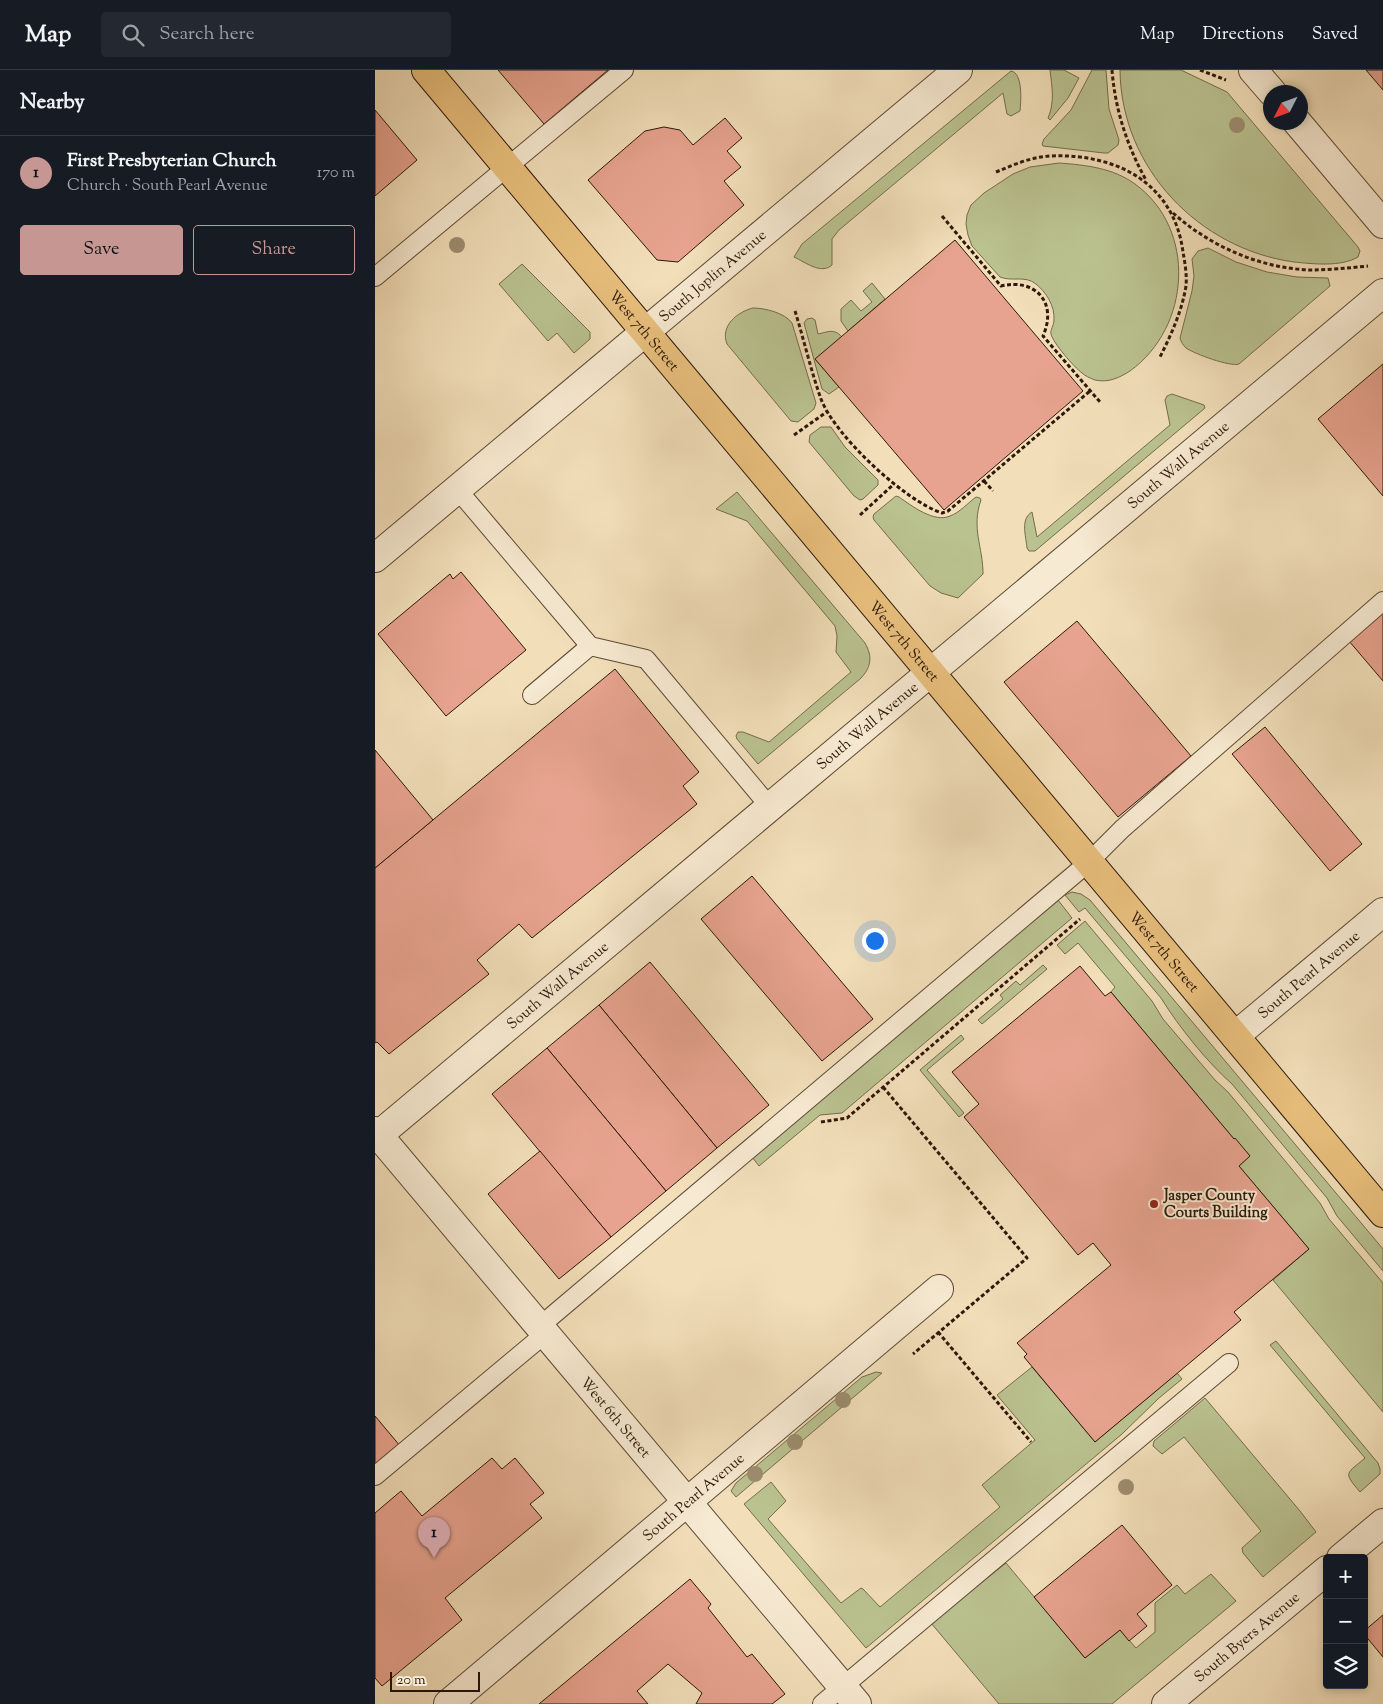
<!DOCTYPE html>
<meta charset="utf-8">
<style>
:root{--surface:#171b24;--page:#242831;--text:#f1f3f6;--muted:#9ea1a6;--line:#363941;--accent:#c59692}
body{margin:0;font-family:"Sorts Mill Goudy",serif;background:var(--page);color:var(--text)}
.controls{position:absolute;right:15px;bottom:15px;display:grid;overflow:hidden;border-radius:5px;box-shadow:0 2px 8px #0003}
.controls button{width:45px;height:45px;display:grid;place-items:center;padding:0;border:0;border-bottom:1px solid var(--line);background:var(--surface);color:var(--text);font:25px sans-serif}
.compass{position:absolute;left:888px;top:15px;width:45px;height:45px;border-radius:50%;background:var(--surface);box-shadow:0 2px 8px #0003;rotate:228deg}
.scale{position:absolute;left:15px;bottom:12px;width:90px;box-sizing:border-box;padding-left:5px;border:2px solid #2d1709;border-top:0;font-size:14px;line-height:18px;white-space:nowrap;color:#2d1709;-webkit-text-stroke:4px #f7ead2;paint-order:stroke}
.you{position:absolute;left:499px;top:870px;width:18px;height:18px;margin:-12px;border:4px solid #fff;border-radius:50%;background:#1a73e8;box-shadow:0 0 0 8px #1a73e833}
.badge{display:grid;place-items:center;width:32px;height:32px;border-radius:50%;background:var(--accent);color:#111;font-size:16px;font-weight:700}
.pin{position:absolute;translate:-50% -41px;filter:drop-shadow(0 1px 2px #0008)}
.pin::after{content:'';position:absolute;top:26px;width:18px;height:15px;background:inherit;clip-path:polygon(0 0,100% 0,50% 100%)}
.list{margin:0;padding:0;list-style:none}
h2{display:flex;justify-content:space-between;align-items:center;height:65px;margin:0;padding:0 20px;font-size:21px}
h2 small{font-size:16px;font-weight:400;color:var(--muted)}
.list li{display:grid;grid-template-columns:32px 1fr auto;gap:15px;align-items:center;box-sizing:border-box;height:75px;padding:0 20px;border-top:1px solid var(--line)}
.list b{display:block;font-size:19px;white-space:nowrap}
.list p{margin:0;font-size:16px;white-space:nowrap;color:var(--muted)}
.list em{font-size:16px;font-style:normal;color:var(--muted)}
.actions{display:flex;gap:10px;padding:15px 20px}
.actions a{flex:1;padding:11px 0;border:1px solid var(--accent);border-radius:5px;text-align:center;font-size:18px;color:var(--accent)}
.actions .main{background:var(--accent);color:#111}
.icon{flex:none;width:28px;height:28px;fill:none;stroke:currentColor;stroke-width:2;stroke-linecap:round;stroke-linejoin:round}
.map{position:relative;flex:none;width:1008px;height:1634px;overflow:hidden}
header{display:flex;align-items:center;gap:30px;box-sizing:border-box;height:70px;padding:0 25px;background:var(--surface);border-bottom:1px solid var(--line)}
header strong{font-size:24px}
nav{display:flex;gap:28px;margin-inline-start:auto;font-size:18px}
.search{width:350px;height:45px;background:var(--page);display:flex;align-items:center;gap:12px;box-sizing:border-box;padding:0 18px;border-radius:5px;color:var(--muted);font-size:19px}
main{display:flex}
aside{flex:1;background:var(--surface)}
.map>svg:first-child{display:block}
.green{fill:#bac290;stroke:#746c4c}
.building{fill:#e7a38f;stroke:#2d1709}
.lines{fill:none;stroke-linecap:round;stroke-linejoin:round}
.service-casing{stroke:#5e4935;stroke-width:20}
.minor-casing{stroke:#5e4935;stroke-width:30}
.tertiary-casing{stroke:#5e4935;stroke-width:30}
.primary-casing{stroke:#2d1709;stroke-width:30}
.path{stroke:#2d1709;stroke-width:3;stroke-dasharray:4 2.5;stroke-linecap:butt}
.service{stroke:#f7ead2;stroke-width:18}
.minor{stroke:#f7ead2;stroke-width:28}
.tertiary{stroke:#f7ead2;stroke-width:28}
.primary{stroke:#e9c07d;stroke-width:28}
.tree{fill:#9d8d6f}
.poi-dot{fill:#8f2418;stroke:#f7ead2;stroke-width:2}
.labels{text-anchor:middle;stroke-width:4;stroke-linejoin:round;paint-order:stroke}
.street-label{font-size:15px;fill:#2d1709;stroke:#f7ead2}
.poi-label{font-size:15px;font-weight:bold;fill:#2d1709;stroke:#f7ead2;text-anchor:start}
</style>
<header>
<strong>Map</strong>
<div class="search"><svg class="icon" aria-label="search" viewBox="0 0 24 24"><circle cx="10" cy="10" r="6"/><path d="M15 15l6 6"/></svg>Search here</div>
<nav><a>Map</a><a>Directions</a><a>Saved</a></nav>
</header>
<main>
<aside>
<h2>Nearby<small></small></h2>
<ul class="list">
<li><span class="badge">1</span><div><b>First Presbyterian Church</b><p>Church · South Pearl Avenue</p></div><em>170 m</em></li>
</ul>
<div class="actions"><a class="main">Save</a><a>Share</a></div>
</aside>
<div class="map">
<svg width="1008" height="1634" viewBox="0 0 1008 1634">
<rect width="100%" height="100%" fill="#f2dfba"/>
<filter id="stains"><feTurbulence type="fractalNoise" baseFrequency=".004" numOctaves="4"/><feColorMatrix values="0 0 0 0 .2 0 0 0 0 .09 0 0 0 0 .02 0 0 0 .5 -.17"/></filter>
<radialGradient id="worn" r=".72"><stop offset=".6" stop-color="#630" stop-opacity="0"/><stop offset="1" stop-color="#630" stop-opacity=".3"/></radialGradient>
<g class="green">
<path d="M675 0H689L704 8 693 28 675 50 673 48C680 32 677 17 675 0Z"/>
<path d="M717 0H731L734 39 744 70 743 75 733 83H729L668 76 667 74 669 69 696 40Z"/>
<path d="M745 0H806L852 22 983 177 985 181 983 187C966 197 939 194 919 192 824 179 746 98 745 0Z"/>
<path d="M636 1C648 3 646 31 645 41L636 46 632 44 628 23 464 160 457 169V195C446 205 430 192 419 187L427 174Z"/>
<path d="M684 93C711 95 738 98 760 114 822 159 816 257 755 301 744 308 733 313 720 310 715 308 710 306 707 303 699 297 678 273 676 264 675 260 679 255 679 250 680 236 671 222 661 214 650 205 637 212 625 207L597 176 593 165 591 154 592 145 596 135 609 123 638 104 655 97Z"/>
<path d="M833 178 861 192 892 202 922 207 953 208 955 216 864 294C855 297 820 284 811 278 808 275 806 272 805 268L817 221 819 206 817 189 823 181Z"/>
<path d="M147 194 215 262V269L199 283 182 263 173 271 124 214Z"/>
<path d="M497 213 510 229 473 261 466 251V239L476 230 486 241 497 232 488 221Z"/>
<path d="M378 238C390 238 410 243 417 253L441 333 439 339 423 352 416 351 352 274C345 256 362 242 378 238Z"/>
<path d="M437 248 440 250 443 264C453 262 459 258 467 267L440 289 464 317 454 324 447 319 429 253 432 249Z"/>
<path d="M797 324 829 335 830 338 660 481H654L652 478C651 466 645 449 657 442L662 467 795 355 790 330 792 326Z"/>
<path d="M446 357H456L470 377 503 410V415L488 429 485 430 479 426 434 372 435 365Z"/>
<path d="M362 422 490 573C498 587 496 598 485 609L383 694 362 669 361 666 363 662H368L394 672 476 602 461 582 462 566 460 556 372 451 341 439Z"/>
<path d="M521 426 524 427C537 436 559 453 575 446 584 443 593 433 601 427L605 428 606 430C596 458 608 477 608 504L583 528 566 523 555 516 499 450 498 447 499 444Z"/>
<path d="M697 822 706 824 715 830 1008 1179V1201L962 1146 952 1128 857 1014C832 992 804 957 786 928L710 838 704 842 690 825Z"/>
<path d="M683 830 697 848 467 1043 445 1045 384 1096 377 1087Z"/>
<path d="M710 851 777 931 788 949 840 1010 853 1022 945 1133 954 1149 1008 1213V1342L898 1210 934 1179 864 1096 875 1086 860 1069H859L736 922 740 917 703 873 690 884 682 875Z"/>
<path d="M668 895 672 899 607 954 603 950 628 929 625 925 641 911 645 915Z"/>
<path d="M586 965 589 969 552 1000 589 1043 584 1047 545 1000Z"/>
<path d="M901 1271 1003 1393 1005 1399V1404L985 1422C967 1401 972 1404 990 1388L895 1275Z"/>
<path d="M657 1297 720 1372 802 1303 807 1309 784 1328 747 1364 491 1578 369 1434 396 1412 411 1431 393 1449 466 1533 486 1518 488 1519 505 1537 625 1437 607 1415 660 1370 622 1325Z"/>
<path d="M501 1302 507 1303 361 1427 356 1421 361 1413 487 1307Z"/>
<path d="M830 1328 925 1441 941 1462 888 1507 868 1483 867 1478 886 1461 809 1367 787 1384 778 1376 779 1371Z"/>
<path d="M631 1493 710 1588 745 1560 761 1578 780 1562V1533L802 1515 810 1524 836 1504 861 1531 737 1634H624L556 1553Z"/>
</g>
<g class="building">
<path d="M123 0H233L169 54Z"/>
<path d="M991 0H1008V20Z"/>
<path d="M0 40 42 90 0 126Z"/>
<path d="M350 48 367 68 352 81 366 97 349 111 369 135 303 192 282 190 213 110 270 61 289 57 305 60 318 75Z"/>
<path d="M580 170 708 321 569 440 440 289Z"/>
<path d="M1008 294V426L943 349Z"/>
<path d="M86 502 151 580 71 646 3 564 75 504 78 509Z"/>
<path d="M1008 543V611L974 571Z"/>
<path d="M702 551 816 686 743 747 629 612Z"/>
<path d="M240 599 324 702 308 716 322 734 157 868 144 854 102 890 114 904 14 984 2 972 0 973V798Z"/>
<path d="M890 657 987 774 955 801 857 684Z"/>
<path d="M0 680 58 750 0 798Z"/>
<path d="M377 806 498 949 447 991 326 849Z"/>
<path d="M275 892 394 1035 342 1078 224 935Z"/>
<path d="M705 896 730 926 736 922 859 1069 860 1068 875 1086 864 1096 934 1179 859 1242 866 1250 720 1372 649 1287 652 1284 642 1273 736 1195 718 1173 703 1185 589 1047 604 1034 577 1002Z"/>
<path d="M224 935 342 1078 291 1121 172 978Z"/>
<path d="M172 978 291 1121 236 1167 117 1024Z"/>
<path d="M165 1081 236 1167 184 1209 113 1124Z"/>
<path d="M0 1346 26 1377 0 1399Z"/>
<path d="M117 1388 127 1399 140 1388 169 1423 155 1434 167 1448 70 1528 87 1550 7 1616 0 1608V1443L26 1421 47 1446Z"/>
<path d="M747 1455 797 1515 762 1544 772 1556 754 1571 745 1560 710 1588 659 1527Z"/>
<path d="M315 1509 336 1534 333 1538 372 1587 377 1584 410 1624 397 1634H321L327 1623 293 1594 262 1621 273 1634H164Z"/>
<path d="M1008 1545V1587L989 1564V1561Z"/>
</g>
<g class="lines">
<defs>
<g id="service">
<path d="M0 207 249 0"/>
<path d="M82 419 215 576 271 589 395 737"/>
<path d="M157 625 215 576"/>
<path d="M165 1256 714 792 747 759 1008 531"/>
<path d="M0 1406 171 1263"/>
<path d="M447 1634 854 1293"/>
</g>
<g id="minor">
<path d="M878 0 897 22"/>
<path d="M922 52 1008 154"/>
<path id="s1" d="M860 966 1008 842"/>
<path id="s2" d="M0 1061 482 1634"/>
<path d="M966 1488 1008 1453"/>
<path id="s3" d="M73 1634 564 1219"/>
<path id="s4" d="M791 1634 952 1500"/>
</g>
<g id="tertiary">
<path id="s5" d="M0 488 583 0"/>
<path id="s6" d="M0 1068 1008 223"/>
</g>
<g id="primary">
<path id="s7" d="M51 0 1008 1143"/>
</g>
</defs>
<use href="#service" class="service-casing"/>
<use href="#minor" class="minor-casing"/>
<use href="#tertiary" class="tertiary-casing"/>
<use href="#primary" class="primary-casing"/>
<g class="path">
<path d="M737 0C740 39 752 76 771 110"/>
<path d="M825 0 851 10"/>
<path d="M621 102C638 95 656 87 675 86 741 83 799 113 808 182 810 193 812 205 811 216 807 241 796 265 785 287"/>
<path d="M798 143C835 176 884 198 935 200 954 200 973 198 993 196"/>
<path d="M567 146 626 216C660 208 683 232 668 266L725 332"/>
<path d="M420 241C429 270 436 301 446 329 460 366 530 431 567 443L573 441 715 321"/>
<path d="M419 365 453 341"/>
<path d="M609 411 618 421"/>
<path d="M485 445 519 414"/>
<path d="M508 1017 652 1188 538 1284"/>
<path d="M446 1052 472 1048 705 849"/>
<path d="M563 1262 656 1372"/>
</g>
<use href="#service" class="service"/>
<use href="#minor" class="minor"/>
<use href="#tertiary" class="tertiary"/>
<use href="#primary" class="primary"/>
</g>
<g class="tree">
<circle cx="862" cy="55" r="8"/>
<circle cx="82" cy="175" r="8"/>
<circle cx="468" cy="1330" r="8"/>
<circle cx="420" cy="1372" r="8"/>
<circle cx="380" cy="1404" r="8"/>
<circle cx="751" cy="1417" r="8"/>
</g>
<circle class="poi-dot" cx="779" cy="1134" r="5"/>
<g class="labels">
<g class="street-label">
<text dy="5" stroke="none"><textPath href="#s5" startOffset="440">South Joplin Avenue</textPath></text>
<text dy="5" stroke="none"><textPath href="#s7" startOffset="340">West 7th Street</textPath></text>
<text dy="5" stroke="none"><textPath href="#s6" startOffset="1048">South Wall Avenue</textPath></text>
<text dy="5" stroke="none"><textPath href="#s7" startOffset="745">West 7th Street</textPath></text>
<text dy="5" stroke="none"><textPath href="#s6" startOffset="642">South Wall Avenue</textPath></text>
<text dy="5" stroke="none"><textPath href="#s7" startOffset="1150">West 7th Street</textPath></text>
<text dy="5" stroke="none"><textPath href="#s1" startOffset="96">South Pearl Avenue</textPath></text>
<text dy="5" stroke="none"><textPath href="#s6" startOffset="238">South Wall Avenue</textPath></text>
<text dy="5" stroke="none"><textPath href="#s2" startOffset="374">West 6th Street</textPath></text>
<text dy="5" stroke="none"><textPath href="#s3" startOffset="321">South Pearl Avenue</textPath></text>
<text dy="5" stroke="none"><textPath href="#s4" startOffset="105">South Byers Avenue</textPath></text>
</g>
<g class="poi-label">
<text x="789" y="1130">Jasper County<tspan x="789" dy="17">Courts Building</tspan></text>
</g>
</g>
<rect width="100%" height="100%" filter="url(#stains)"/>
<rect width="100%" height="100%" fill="url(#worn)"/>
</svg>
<div class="controls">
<button>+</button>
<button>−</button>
<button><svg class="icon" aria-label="layers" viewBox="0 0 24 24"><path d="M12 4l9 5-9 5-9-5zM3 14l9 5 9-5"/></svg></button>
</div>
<svg class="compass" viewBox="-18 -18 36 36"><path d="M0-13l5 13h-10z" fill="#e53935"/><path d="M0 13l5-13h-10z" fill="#9ea1a6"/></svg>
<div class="scale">20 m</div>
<div class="you"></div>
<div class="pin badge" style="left:59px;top:1488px">1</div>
</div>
</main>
